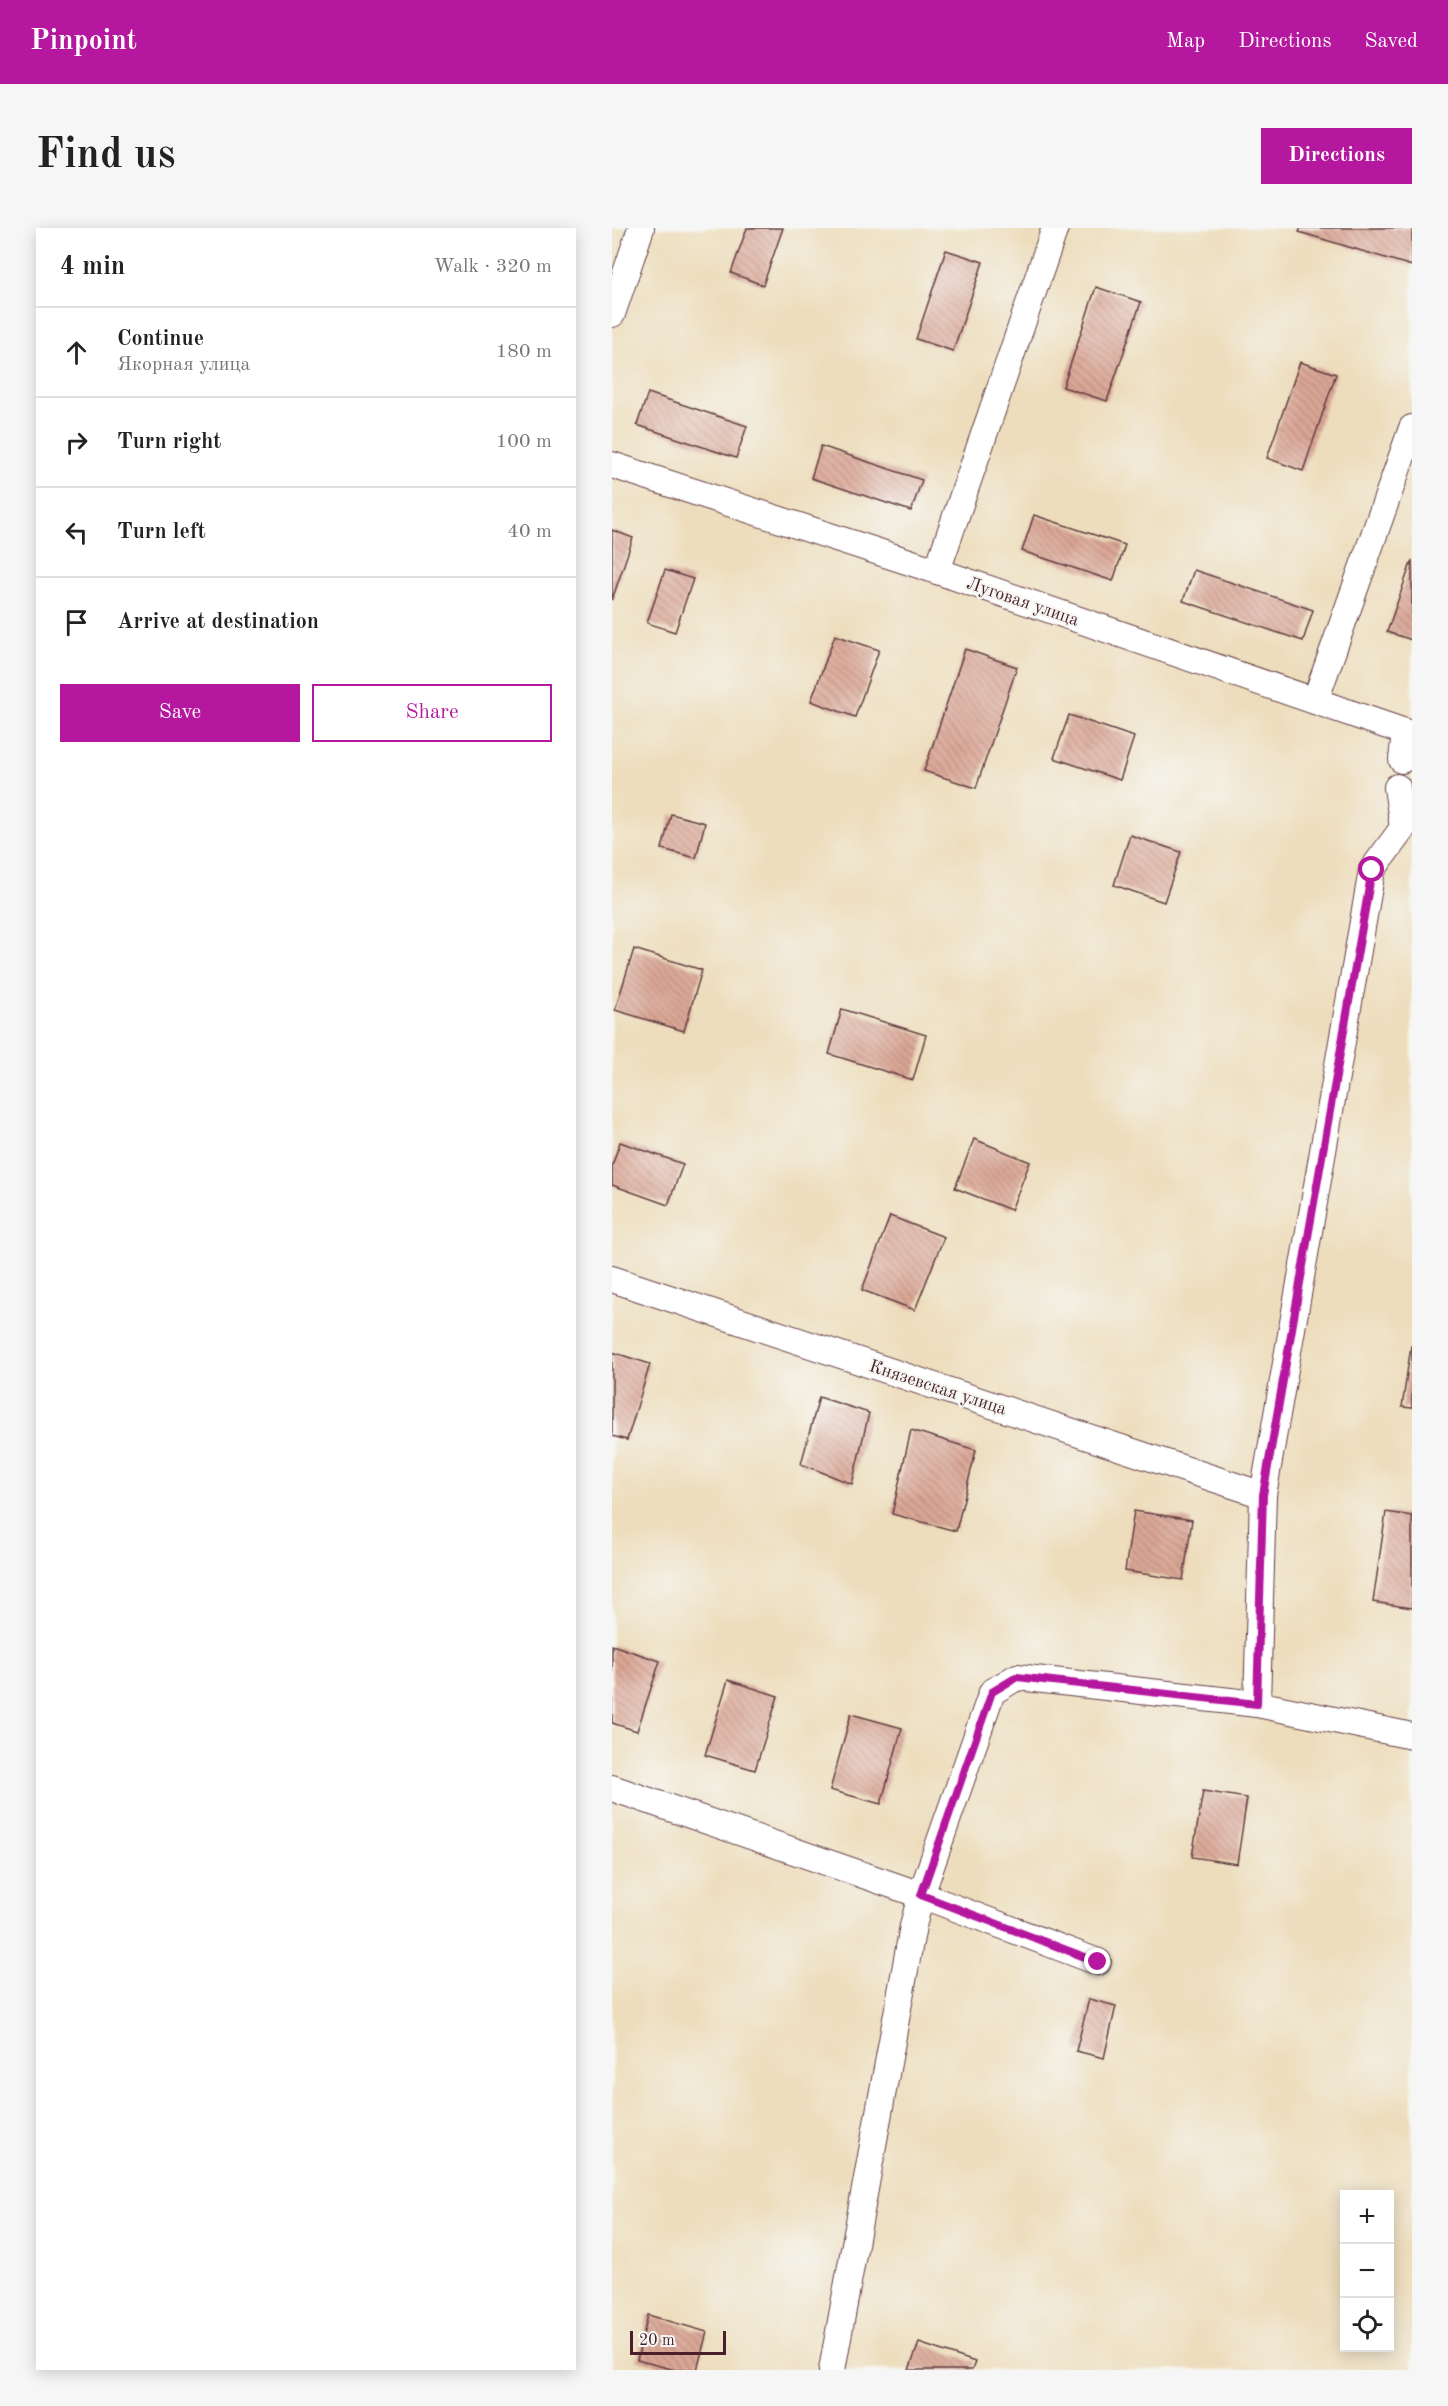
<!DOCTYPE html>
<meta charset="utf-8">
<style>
:root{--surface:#fff;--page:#f6f6f6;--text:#222;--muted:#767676;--line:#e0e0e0;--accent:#b5179e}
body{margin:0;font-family:"Old Standard TT",serif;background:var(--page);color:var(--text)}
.controls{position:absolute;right:18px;bottom:18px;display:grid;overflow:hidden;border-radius:0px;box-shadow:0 3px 15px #0003}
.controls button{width:54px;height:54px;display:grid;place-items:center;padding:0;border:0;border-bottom:2px solid var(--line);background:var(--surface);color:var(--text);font:30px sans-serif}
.scale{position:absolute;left:18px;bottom:15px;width:96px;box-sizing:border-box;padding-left:6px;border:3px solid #4a1f2b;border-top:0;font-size:16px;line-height:21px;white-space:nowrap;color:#4a1f2b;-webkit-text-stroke:4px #f6f6f2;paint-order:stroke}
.stop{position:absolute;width:18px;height:18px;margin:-14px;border:4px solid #b5179e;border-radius:50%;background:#fff}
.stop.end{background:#b5179e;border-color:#fff;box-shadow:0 2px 6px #0008}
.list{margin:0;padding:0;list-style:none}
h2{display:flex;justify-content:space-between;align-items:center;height:78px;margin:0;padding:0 24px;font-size:26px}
h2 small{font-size:20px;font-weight:400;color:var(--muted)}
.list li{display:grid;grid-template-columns:39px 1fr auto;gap:18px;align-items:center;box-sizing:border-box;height:90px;padding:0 24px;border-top:2px solid var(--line)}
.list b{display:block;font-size:22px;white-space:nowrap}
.list p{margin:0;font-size:20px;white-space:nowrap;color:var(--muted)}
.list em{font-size:20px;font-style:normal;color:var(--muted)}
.actions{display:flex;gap:12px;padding:18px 24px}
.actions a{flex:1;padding:14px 0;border:2px solid var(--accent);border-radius:0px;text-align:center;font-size:21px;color:var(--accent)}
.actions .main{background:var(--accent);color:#fff}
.icon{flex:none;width:33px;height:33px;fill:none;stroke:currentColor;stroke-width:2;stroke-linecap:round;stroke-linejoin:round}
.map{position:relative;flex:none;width:800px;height:2142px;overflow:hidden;border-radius:0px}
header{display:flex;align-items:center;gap:36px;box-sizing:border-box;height:84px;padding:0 30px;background:var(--accent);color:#fff}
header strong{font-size:28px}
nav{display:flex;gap:33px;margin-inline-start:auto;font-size:21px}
.intro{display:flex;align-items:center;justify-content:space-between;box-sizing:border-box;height:144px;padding:0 36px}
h1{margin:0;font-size:42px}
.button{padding:15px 27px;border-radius:0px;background:var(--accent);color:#fff;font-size:21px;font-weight:700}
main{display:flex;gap:36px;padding:0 36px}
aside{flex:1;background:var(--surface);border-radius:0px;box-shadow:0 3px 15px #0003}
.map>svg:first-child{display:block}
.building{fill:url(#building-back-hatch)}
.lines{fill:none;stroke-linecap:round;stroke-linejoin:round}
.minor-casing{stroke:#623c41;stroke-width:28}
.minor{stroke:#fff;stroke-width:26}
.route{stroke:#b5179e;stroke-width:8}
.labels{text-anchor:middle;stroke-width:4.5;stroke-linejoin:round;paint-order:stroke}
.street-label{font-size:18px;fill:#4a1f2b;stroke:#f6f6f2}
</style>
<header>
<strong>Pinpoint</strong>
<nav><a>Map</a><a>Directions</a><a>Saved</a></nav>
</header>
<div class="intro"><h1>Find us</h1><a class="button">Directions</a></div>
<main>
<aside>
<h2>4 min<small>Walk · 320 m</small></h2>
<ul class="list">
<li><svg class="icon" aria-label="ahead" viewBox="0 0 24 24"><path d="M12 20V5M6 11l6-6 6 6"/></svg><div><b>Continue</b><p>Якорная улица</p></div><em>180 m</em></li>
<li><svg class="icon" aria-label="right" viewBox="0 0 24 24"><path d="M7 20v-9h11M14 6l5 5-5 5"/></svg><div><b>Turn right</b></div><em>100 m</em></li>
<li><svg class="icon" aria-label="left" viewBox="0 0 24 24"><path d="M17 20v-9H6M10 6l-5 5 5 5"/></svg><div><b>Turn left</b></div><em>40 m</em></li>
<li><svg class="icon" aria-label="arrive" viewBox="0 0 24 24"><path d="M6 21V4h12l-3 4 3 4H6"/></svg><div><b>Arrive at destination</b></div></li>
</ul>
<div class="actions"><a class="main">Save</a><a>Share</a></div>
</aside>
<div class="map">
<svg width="800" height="2142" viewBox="0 0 800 2142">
<defs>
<pattern id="building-back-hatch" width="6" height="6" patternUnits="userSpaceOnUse" patternTransform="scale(1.5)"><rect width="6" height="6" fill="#dba796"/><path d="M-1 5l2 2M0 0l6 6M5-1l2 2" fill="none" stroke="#b4877b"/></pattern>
</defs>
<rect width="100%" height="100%" fill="#f6f6f2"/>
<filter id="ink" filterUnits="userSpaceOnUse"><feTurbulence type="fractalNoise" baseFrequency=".0167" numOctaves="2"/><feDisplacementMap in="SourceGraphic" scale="12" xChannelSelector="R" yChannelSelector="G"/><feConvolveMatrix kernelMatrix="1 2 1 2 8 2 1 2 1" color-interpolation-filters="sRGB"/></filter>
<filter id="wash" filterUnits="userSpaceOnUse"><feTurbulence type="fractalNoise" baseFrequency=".008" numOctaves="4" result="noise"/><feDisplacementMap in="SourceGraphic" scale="24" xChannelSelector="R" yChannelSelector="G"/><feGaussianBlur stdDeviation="1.35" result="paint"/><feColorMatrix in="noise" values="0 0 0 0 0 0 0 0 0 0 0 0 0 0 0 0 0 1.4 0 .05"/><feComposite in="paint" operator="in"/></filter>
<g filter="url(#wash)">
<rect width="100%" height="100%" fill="#edddbc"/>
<g id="blocks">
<g class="building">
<path d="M135 0H171L151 57 119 45Z"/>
<path d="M689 0H800V38L687 4Z"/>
<path d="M334 22 371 34 341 123 304 111Z"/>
<path d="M484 59 529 74 495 173 451 159Z"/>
<path d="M688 134 724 146 691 243 655 230Z"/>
<path d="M36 165 135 198 124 230 25 197Z"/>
<path d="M209 218 310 252 299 283 199 250Z"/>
<path d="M422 287 513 317 501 353 410 323Z"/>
<path d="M0 302 21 310 0 372Z"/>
<path d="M800 332V412L775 404Z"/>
<path d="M53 342 81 351 63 404 35 395Z"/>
<path d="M582 342 701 382 691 413 571 373Z"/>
<path d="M223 407 267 422 243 489 199 473Z"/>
<path d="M353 421 405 439 364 560 312 543Z"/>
<path d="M457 487 522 509 508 552 442 530Z"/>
<path d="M59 586 93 595 84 630 50 621Z"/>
<path d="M518 607 569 624 552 674 502 657Z"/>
<path d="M22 721 90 742 72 803 3 782Z"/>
<path d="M230 781 314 807 301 852 217 826Z"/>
<path d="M362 911 418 934 399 982 343 960Z"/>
<path d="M8 914 71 936 56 977 0 957V938Z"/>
<path d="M278 988 332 1009 303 1082 250 1062Z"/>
<path d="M799 1118H800V1180L790 1179Z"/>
<path d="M0 1124 38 1136 15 1212 0 1208Z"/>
<path d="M207 1169 257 1185 240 1256 189 1236Z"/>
<path d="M299 1202 364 1222 344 1303 280 1286Z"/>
<path d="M522 1283 580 1292 571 1352 513 1343Z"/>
<path d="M774 1284 800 1288V1380L761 1374Z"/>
<path d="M0 1417 48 1433 25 1503 0 1495Z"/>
<path d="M116 1452 166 1468 143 1542 93 1527Z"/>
<path d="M239 1486 290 1500 269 1576 218 1562Z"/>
<path d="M591 1563 635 1570 625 1636 580 1629Z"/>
<path d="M477 1771 504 1778 492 1830 464 1823Z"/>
<path d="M36 2087 95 2104 85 2142H63L25 2132Z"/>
<path d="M307 2115 363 2134 360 2142H297Z"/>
</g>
</g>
</g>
<g filter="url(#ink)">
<use href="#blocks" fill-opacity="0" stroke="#623c41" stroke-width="1.5"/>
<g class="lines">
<defs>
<g id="minor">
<path d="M0 86 29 0"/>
<path d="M0 237 325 343 793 504 790 532"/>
<path d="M325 343 443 0"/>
<path d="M703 473 800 200"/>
<path d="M0 1051 651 1267"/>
<path d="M645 1476 651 1267 760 642 791 600 785 559"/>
<path d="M0 1560 309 1667 380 1464 405 1449 645 1476 800 1508"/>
<path d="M220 2142 301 1698 309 1667 486 1734"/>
</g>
</defs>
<use href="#minor" class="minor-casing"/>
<use href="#minor" class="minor"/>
</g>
</g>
<g class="lines" filter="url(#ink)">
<path class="route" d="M486 1734 309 1667 380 1464 405 1449 645 1476 651 1267 760 642"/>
</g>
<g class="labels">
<g class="street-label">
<text transform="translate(411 373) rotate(19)" y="6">Луговая улица</text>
<text transform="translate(326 1159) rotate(18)" y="6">Князевская улица</text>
</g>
</g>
</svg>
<div class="controls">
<button>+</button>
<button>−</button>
<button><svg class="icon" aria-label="locate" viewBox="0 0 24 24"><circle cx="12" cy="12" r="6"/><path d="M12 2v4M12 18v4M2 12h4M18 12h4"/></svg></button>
</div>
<div class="scale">20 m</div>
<div class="stop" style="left:760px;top:642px"></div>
<div class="stop end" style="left:486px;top:1734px"></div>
</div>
</main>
